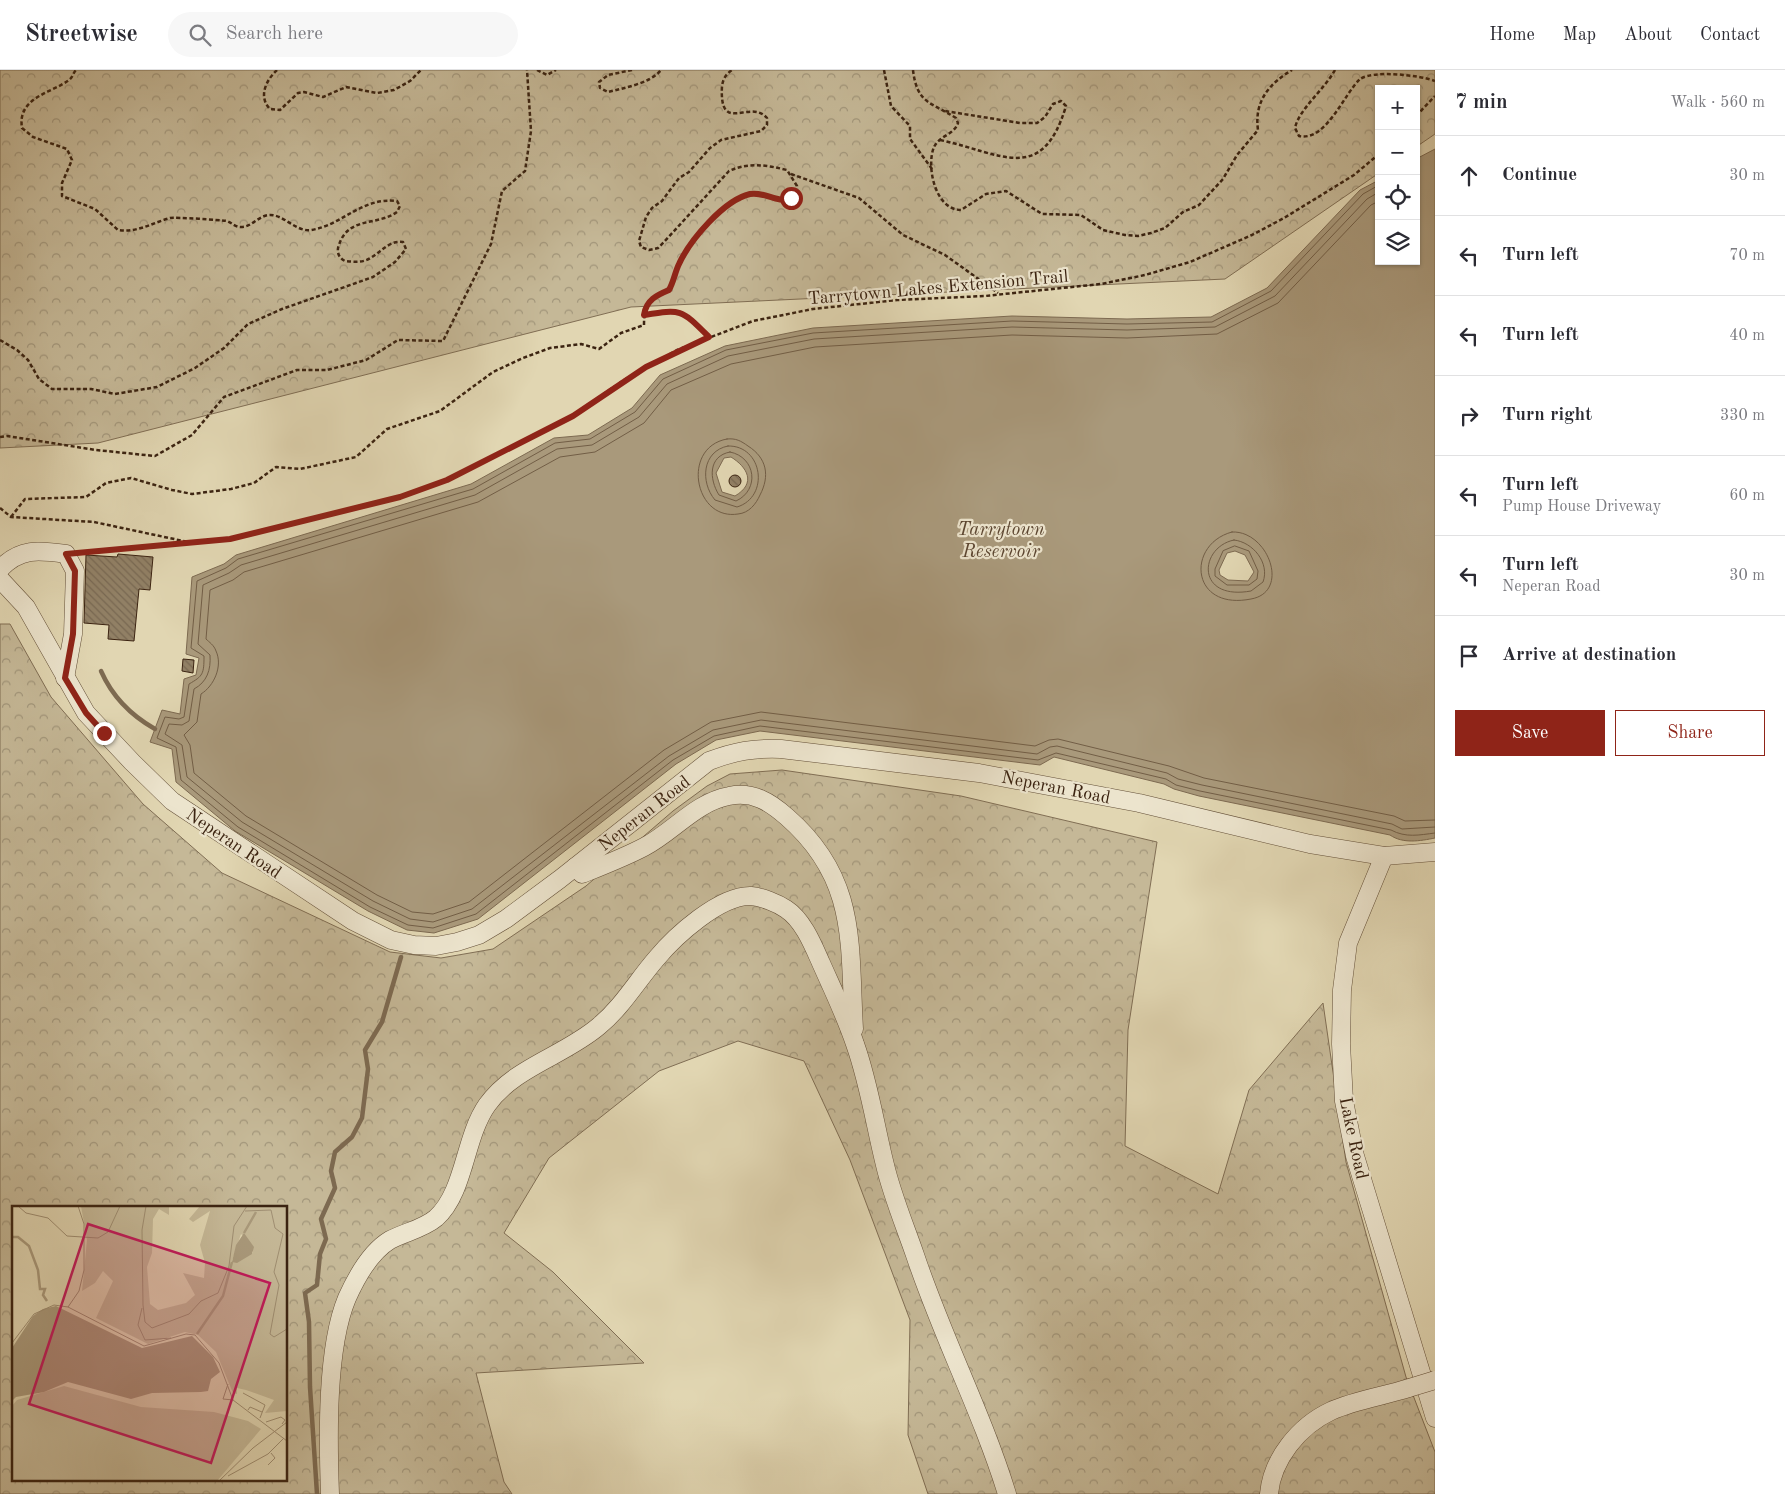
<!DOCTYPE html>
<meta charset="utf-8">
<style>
:root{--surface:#fff;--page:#f7f7f7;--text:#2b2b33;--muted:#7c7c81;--line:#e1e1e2;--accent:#8f2418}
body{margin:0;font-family:"Old Standard TT",serif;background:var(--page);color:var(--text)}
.controls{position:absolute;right:15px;top:15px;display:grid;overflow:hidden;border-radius:0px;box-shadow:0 1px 4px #0004}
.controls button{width:45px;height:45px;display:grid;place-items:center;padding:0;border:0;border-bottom:1px solid var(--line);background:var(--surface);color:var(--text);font:25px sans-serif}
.stop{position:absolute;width:15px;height:15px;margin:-11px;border:4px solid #8f2418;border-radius:50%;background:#fff}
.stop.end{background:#8f2418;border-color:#fff;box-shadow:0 1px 5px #0008}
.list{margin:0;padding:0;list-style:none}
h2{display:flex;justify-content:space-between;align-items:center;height:65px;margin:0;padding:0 20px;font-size:21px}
h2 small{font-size:16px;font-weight:400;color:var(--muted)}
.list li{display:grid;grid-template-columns:32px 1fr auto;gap:15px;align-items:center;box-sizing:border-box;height:80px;padding:0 20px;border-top:1px solid var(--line)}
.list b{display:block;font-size:19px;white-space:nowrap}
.list p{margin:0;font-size:16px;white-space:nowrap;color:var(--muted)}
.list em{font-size:16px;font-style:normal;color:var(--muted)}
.actions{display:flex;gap:10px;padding:15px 20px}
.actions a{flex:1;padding:11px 0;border:1px solid var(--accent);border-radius:0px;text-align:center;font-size:18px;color:var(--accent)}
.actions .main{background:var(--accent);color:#fff}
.icon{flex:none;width:28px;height:28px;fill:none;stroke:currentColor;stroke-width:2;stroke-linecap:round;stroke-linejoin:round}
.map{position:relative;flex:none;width:1435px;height:1424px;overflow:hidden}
header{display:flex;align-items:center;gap:30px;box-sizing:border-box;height:70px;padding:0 25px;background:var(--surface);border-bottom:1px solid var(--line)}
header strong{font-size:24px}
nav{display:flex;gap:28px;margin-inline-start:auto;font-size:18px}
.search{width:350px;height:45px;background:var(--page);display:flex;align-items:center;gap:12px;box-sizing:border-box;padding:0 18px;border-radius:28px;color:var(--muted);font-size:19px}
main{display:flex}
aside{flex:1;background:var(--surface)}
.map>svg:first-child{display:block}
.forest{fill:url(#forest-crowns);stroke:#806e54;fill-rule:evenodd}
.water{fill:#a9997b;stroke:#7d6a51;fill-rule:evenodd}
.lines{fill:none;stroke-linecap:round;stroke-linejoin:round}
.shore{stroke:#725e46;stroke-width:1}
.stream{stroke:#7d6a51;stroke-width:4.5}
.building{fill:url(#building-back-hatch);stroke:#3b2311}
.minor-casing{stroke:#645039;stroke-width:19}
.path{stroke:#3b2311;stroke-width:2.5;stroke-dasharray:4 2.5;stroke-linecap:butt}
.minor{stroke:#ece4cd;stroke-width:18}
.minor-bridge-casing{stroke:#645039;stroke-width:19;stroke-linecap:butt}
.minor-bridge{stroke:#ece4cd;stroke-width:18}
.route{stroke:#8f2418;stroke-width:6}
.labels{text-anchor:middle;stroke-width:4.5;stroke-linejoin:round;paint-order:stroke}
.street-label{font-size:18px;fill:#3b2311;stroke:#ece4cd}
.water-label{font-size:19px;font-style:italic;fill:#5c4631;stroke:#ece4cd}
.inset-river{fill:none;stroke:#a9997b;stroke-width:2.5}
.inset-road{fill:none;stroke:#9f8e72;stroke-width:1}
.view{fill:#c2185b;fill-opacity:0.15;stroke:#c2185b;stroke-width:2.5}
.inset-edge{fill:none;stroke:#3b2311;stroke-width:2.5}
</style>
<header>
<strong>Streetwise</strong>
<div class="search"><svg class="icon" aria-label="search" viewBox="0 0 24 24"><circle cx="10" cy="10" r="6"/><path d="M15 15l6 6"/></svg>Search here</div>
<nav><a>Home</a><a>Map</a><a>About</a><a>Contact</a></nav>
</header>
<main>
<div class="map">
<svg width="1435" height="1424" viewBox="0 0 1435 1424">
<defs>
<pattern id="forest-crowns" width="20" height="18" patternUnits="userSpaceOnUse" patternTransform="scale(1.25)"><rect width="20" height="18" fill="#c5b897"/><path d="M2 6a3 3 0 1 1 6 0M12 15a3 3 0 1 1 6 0" fill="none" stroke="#a1957a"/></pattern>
<pattern id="building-back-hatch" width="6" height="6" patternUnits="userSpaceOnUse" patternTransform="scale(1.25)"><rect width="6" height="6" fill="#918065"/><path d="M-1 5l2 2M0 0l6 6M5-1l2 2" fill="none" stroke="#786852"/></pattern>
</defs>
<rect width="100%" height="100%" fill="#e1d6b2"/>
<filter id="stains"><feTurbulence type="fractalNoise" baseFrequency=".004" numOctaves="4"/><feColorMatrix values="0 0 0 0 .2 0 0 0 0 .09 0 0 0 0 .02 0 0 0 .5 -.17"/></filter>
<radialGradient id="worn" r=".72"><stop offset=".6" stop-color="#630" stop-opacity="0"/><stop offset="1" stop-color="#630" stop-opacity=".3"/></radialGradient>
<g class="forest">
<path d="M0 0H1435V64L1416 77V19H1379V103L1225 209 631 237 98 373 0 378Z"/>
<path d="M0 554H10L51 627 143 734 222 803 390 882 441 888 493 879 586 816 673 741 707 716 730 704 782 700 961 726 1157 772 1128 960 1125 1076 1218 1124 1249 1020 1323 933 1346 1092 1406 1307 1435 1382V1424H928L908 1365 910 1250 850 1090 804 991 738 971 659 1001 549 1088 504 1163 553 1202 644 1293 476 1303 504 1412 512 1424H0ZM14 1138H286V1410H14Z"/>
</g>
<path class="water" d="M1435 79V768C1420 771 1403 774 1390 765L1199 726 1174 719 1164 714 1054 687 1040 695 760 661 716 670 676 694 478 849 434 863 407 860 368 841 235 761 176 712 172 679 150 672 162 640 180 644 184 609 196 605 199 588 186 584 192 507 224 494 236 485 471 414 554 368 588 365 632 338 660 305 725 276 813 258 1012 246 1127 249 1211 247 1267 218 1360 120 1379 110V191H1416V89ZM731 387C747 397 757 413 735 426L722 422 716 403 724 388ZM1235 481 1245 485 1254 502 1248 511 1228 510 1220 505 1219 500 1227 483Z"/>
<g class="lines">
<g class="shore">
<path d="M1379 115 1363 124 1271 221 1212 252 1127 254 1012 251 813 263 726 280 663 309 635 342 590 369 555 373 473 419 238 489 226 498 197 511 191 578 204 586C204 604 203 606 189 614L184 647 179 649 165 647 157 668 176 677 181 710 238 757 370 837 408 855 433 858 476 844 673 690 714 666 760 656 1038 690 1056 683 1166 709 1176 715 1200 721 1391 760C1406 768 1419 765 1435 763"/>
<path d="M1379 122 1367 129 1275 226 1215 257 1127 260 1012 257 814 269 728 286 667 314 639 347 592 375 557 379 475 425 241 495 229 503 203 515 198 574 210 585C211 600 207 612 194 619L189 651 182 655 169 654 165 664 182 675 187 707 242 752 373 831 410 849 433 852 472 839 669 686 713 660 761 650 1037 684 1050 677 1057 676 1167 703 1178 709 1202 715 1392 754 1402 759 1435 757"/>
<path d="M1379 131 1371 135 1278 233 1217 264 1127 268 1012 265 815 277 731 294 671 320 644 353 595 382 560 387 478 432 244 502 233 510 210 520 206 569C209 572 214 575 216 581 223 596 214 616 201 624L197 652 184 665 190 675 194 703 246 746 377 825 412 842 433 844 469 832 664 680 711 652 761 642 1035 676 1049 670 1058 669 1169 696 1204 708 1394 746 1405 751 1435 750"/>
<path d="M727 369C736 368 741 371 748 376 767 388 770 406 760 425 756 434 749 443 738 444 694 451 681 377 727 369Z"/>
<path d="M728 376C763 375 770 427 737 437L715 430C700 412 702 381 728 376Z"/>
<path d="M730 382C756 387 760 420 736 431L719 425C709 409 708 386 730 382Z"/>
<path d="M1232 462C1268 460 1291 522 1251 529 1190 541 1186 474 1232 462Z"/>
<path d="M1234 470C1253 472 1270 493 1263 512L1251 521C1195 531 1199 477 1234 470Z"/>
<path d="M1235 476 1249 481 1258 501 1257 509 1249 515H1227L1215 506V499L1223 481Z"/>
</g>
<g class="stream">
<path d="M101 601C112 626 132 646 155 659"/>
<path d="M317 1424 310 1317 309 1252 305 1223 317 1215 320 1184 326 1169 321 1149 335 1118 331 1101 335 1082 352 1067 362 1048 368 999 365 980 382 952 401 887"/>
</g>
</g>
<g class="building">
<circle cx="735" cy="411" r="6"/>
<path d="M118 484 153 487 150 520 139 519 134 571 108 569 109 555 84 553 86 485 117 487Z"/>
<path d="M183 589 194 590 193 603 182 601Z"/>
</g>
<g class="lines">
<defs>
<g id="minor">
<path d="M0 499C20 478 38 480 66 484L75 501 73 564 65 608"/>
<path d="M0 509 26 537 86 643 132 692 172 731 353 851 391 870 414 875 436 876 457 872 479 865 506 849 560 809 709 691C736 681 753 678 781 679L979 703 1139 733 1310 774 1384 786 1435 782"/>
<path d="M1384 786 1348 873 1342 920 1341 974 1344 1031 1355 1086 1435 1348"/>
<path d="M575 797 582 804C602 796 625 787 644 777 673 762 696 732 729 726 753 721 770 732 787 747 858 809 849 873 854 959"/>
<path d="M330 1424C328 1370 326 1278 347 1228 356 1208 370 1182 390 1170 405 1162 423 1159 436 1148 465 1122 464 1068 487 1035 514 997 564 986 599 956 622 937 637 911 656 889 675 866 720 825 751 826 762 827 777 833 786 839 803 850 813 875 821 893 833 920 846 947 855 974 869 1013 875 1055 885 1095 892 1125 905 1156 915 1185 942 1266 982 1343 1007 1424"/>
<path d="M1269 1424C1272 1389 1299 1356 1331 1341 1355 1330 1384 1326 1409 1318"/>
</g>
</defs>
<use href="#minor" class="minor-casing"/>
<g class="path">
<path d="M277 0C266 10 258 27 270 39L280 40 298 23 304 22 323 27 346 17 377 23 394 20 410 11 421 0"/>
<path d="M537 0 547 5 556 0"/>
<path d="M632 0 608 5 599 12 600 18 608 22C624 18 651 13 661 0"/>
<path d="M884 0 891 36 910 56V69L932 99"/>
<path d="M913 0C917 34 931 32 956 48L958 53C954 65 940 65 934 77 926 96 935 140 961 140L986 124 1006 121 1042 144 1081 145 1103 160 1125 165 1138 166 1151 163 1165 158 1183 142 1199 135 1223 109 1237 85 1258 60C1254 31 1269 14 1292 0"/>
<path d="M1335 0C1324 20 1299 39 1295 58L1299 66C1326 72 1344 24 1360 9 1374 0 1419 5 1435 11"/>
<path d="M1416 46 1435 26"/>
<path d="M940 70C1001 83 1042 116 1066 36L1061 31 1053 34 1045 47 1037 53H1020L945 41"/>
<path d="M791 104 859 128 903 165 945 185 998 223"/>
<path d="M644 245C682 239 681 239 709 267"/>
<path d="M0 270 17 280 28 290 39 309 52 319H91L115 324 157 317 195 298 224 278 248 254 282 239 373 207 395 192 406 179 403 172C390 170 382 181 372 187 364 193 355 192 345 191 339 188 336 182 339 175 348 146 378 156 397 142L400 136 397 131C361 127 343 155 311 160 295 162 284 144 269 145 258 146 252 157 241 157 235 157 232 153 227 151 222 150 174 147 170 148 152 153 137 163 118 160L95 139 62 126V113L72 90 67 79 33 67 22 58C17 27 52 23 69 10 73 7 73 3 76 0"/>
<path d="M0 367 7 366 96 380 155 386 192 365 224 327 297 300H327L366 290 398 270 443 271 491 174 502 121 525 101 531 61 527 0"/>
<path d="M0 438 11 447 94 452 188 472"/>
<path d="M11 447 25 429 86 427 106 413 131 408 172 420 192 424 231 419 254 413 276 397 300 399 356 387 387 359 440 341 493 302 523 288 550 278 581 274 599 279 621 263 644 255C644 233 649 229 669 220 674 211 675 202 679 194 689 172 728 124 753 124 770 124 782 137 797 124V116L787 100C766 95 749 92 729 101L664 172 658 178 649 180 641 177 639 171 646 147 652 138 662 131 679 108 689 102 710 78 721 70 761 61 767 55V48C750 28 719 66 722 16 723 9 726 4 732 0"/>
<path d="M81 482 229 469 400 427 447 410 573 345 624 310 677 280 753 251 813 239 897 230 985 226 1101 214 1145 205 1190 192 1252 165 1284 148 1354 105 1379 84"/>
</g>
<use href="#minor" class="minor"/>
<defs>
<path id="minor-bridge" d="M1409 1318 1435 1310"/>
</defs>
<use href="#minor-bridge" class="minor-bridge-casing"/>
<use href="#minor-bridge" class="minor-bridge"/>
</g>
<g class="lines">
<path class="route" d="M104 663 86 643 65 608 73 564 75 501 66 484 230 469 400 427 447 410 573 346 646 297 709 267C681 239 682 239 644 245 646 230 657 225 669 220 674 211 675 202 679 194 690 170 724 130 750 124 765 121 777 134 791 128"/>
</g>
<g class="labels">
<g class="street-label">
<text transform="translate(938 217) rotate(-5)" y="6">Tarrytown Lakes Extension Trail</text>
<text transform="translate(1056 717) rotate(11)" y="6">Neperan Road</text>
<text transform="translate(644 743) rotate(-38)" y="6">Neperan Road</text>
<text transform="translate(234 773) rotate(34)" y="6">Neperan Road</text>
<text transform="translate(1354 1068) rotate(78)" y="6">Lake Road</text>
</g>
<g class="water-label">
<text x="1001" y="465">Tarrytown<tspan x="1001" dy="22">Reservoir</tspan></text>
</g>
</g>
<g transform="translate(12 1136)">
<rect width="275" height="275" fill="#e1d6b2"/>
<path d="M69 0H157V9L147 3 141 13 140 47 135 61 138 98 146 104 174 97 183 89 171 67 192 72 193 57 188 39 198 5 181 16 177 13 188 0H275V205L253 207 262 194 234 184 225 182V188L221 187 204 146 186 129 173 126 136 138 84 112 101 75 91 65 83 77 70 85 75 34ZM229 28 241 40V47L220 55ZM52 180 129 201 202 206 236 215 249 223 205 275H0V200L5 194Z" fill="#c5b897" fill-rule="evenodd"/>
<path d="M232 27 242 41 240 48 225 57 220 56 224 39ZM44 100 130 142 180 130 201 151 208 166 199 173 196 185 189 186 140 187 119 193 56 176 32 186 4 191 0 195V142L21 110 31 103Z" fill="#a9997b"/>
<path class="inset-river" d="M232 27 244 6M0 31H6L17 40 26 64 28 83H33L31 89 35 95M185 128 211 90 220 56"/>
<path class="inset-road" d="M6 0 14 7 36 12 55 30 86 32 96 26 108 0M134 0 130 24 131 99 133 116 140 122 177 108 189 95 206 87 217 60 222 20 235 0M233 5 259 4 263 22 271 28 262 66 267 79 258 128 262 131 275 123M56 101 67 85 72 64V18L66 0M130 102 126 119 133 134 159 132M0 137 22 108 42 99 56 101 132 140 174 128 183 129 207 157 221 194 275 235M216 178 211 193 221 194M231 187 253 199 248 212M236 204 238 201 250 206M254 216 269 211 273 214 270 218M256 259 263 252 259 247M216 270 256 248 272 232M207 275 241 242 275 216"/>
<path class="view" d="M76 18 258 77 199 257 17 198Z"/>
<rect width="275" height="275" class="inset-edge"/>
</g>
<rect width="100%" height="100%" filter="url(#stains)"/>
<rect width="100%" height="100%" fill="url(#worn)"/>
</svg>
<div class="controls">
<button>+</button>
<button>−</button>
<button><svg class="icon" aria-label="locate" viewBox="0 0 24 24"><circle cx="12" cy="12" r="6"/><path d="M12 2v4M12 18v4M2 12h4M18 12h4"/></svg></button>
<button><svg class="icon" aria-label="layers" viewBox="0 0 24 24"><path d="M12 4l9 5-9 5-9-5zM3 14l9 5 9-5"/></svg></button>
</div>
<div class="stop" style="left:791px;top:128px"></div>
<div class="stop end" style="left:104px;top:663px"></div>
</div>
<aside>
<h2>7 min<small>Walk · 560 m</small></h2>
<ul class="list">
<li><svg class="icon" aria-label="ahead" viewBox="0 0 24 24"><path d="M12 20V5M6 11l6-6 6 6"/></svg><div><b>Continue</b></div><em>30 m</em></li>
<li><svg class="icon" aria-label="left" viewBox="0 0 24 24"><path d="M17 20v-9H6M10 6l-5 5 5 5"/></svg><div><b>Turn left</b></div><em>70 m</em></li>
<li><svg class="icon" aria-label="left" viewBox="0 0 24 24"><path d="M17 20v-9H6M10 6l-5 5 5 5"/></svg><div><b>Turn left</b></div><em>40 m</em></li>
<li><svg class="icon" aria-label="right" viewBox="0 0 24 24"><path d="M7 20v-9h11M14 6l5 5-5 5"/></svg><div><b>Turn right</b></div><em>330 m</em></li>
<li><svg class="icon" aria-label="left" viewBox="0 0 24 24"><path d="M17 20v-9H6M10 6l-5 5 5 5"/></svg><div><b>Turn left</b><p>Pump House Driveway</p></div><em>60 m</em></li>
<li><svg class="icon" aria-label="left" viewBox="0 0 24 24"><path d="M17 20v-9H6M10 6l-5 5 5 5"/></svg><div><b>Turn left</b><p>Neperan Road</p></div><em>30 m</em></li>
<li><svg class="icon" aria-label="arrive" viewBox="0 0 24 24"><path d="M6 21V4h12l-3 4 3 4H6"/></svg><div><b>Arrive at destination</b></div></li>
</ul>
<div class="actions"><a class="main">Save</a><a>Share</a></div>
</aside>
</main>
